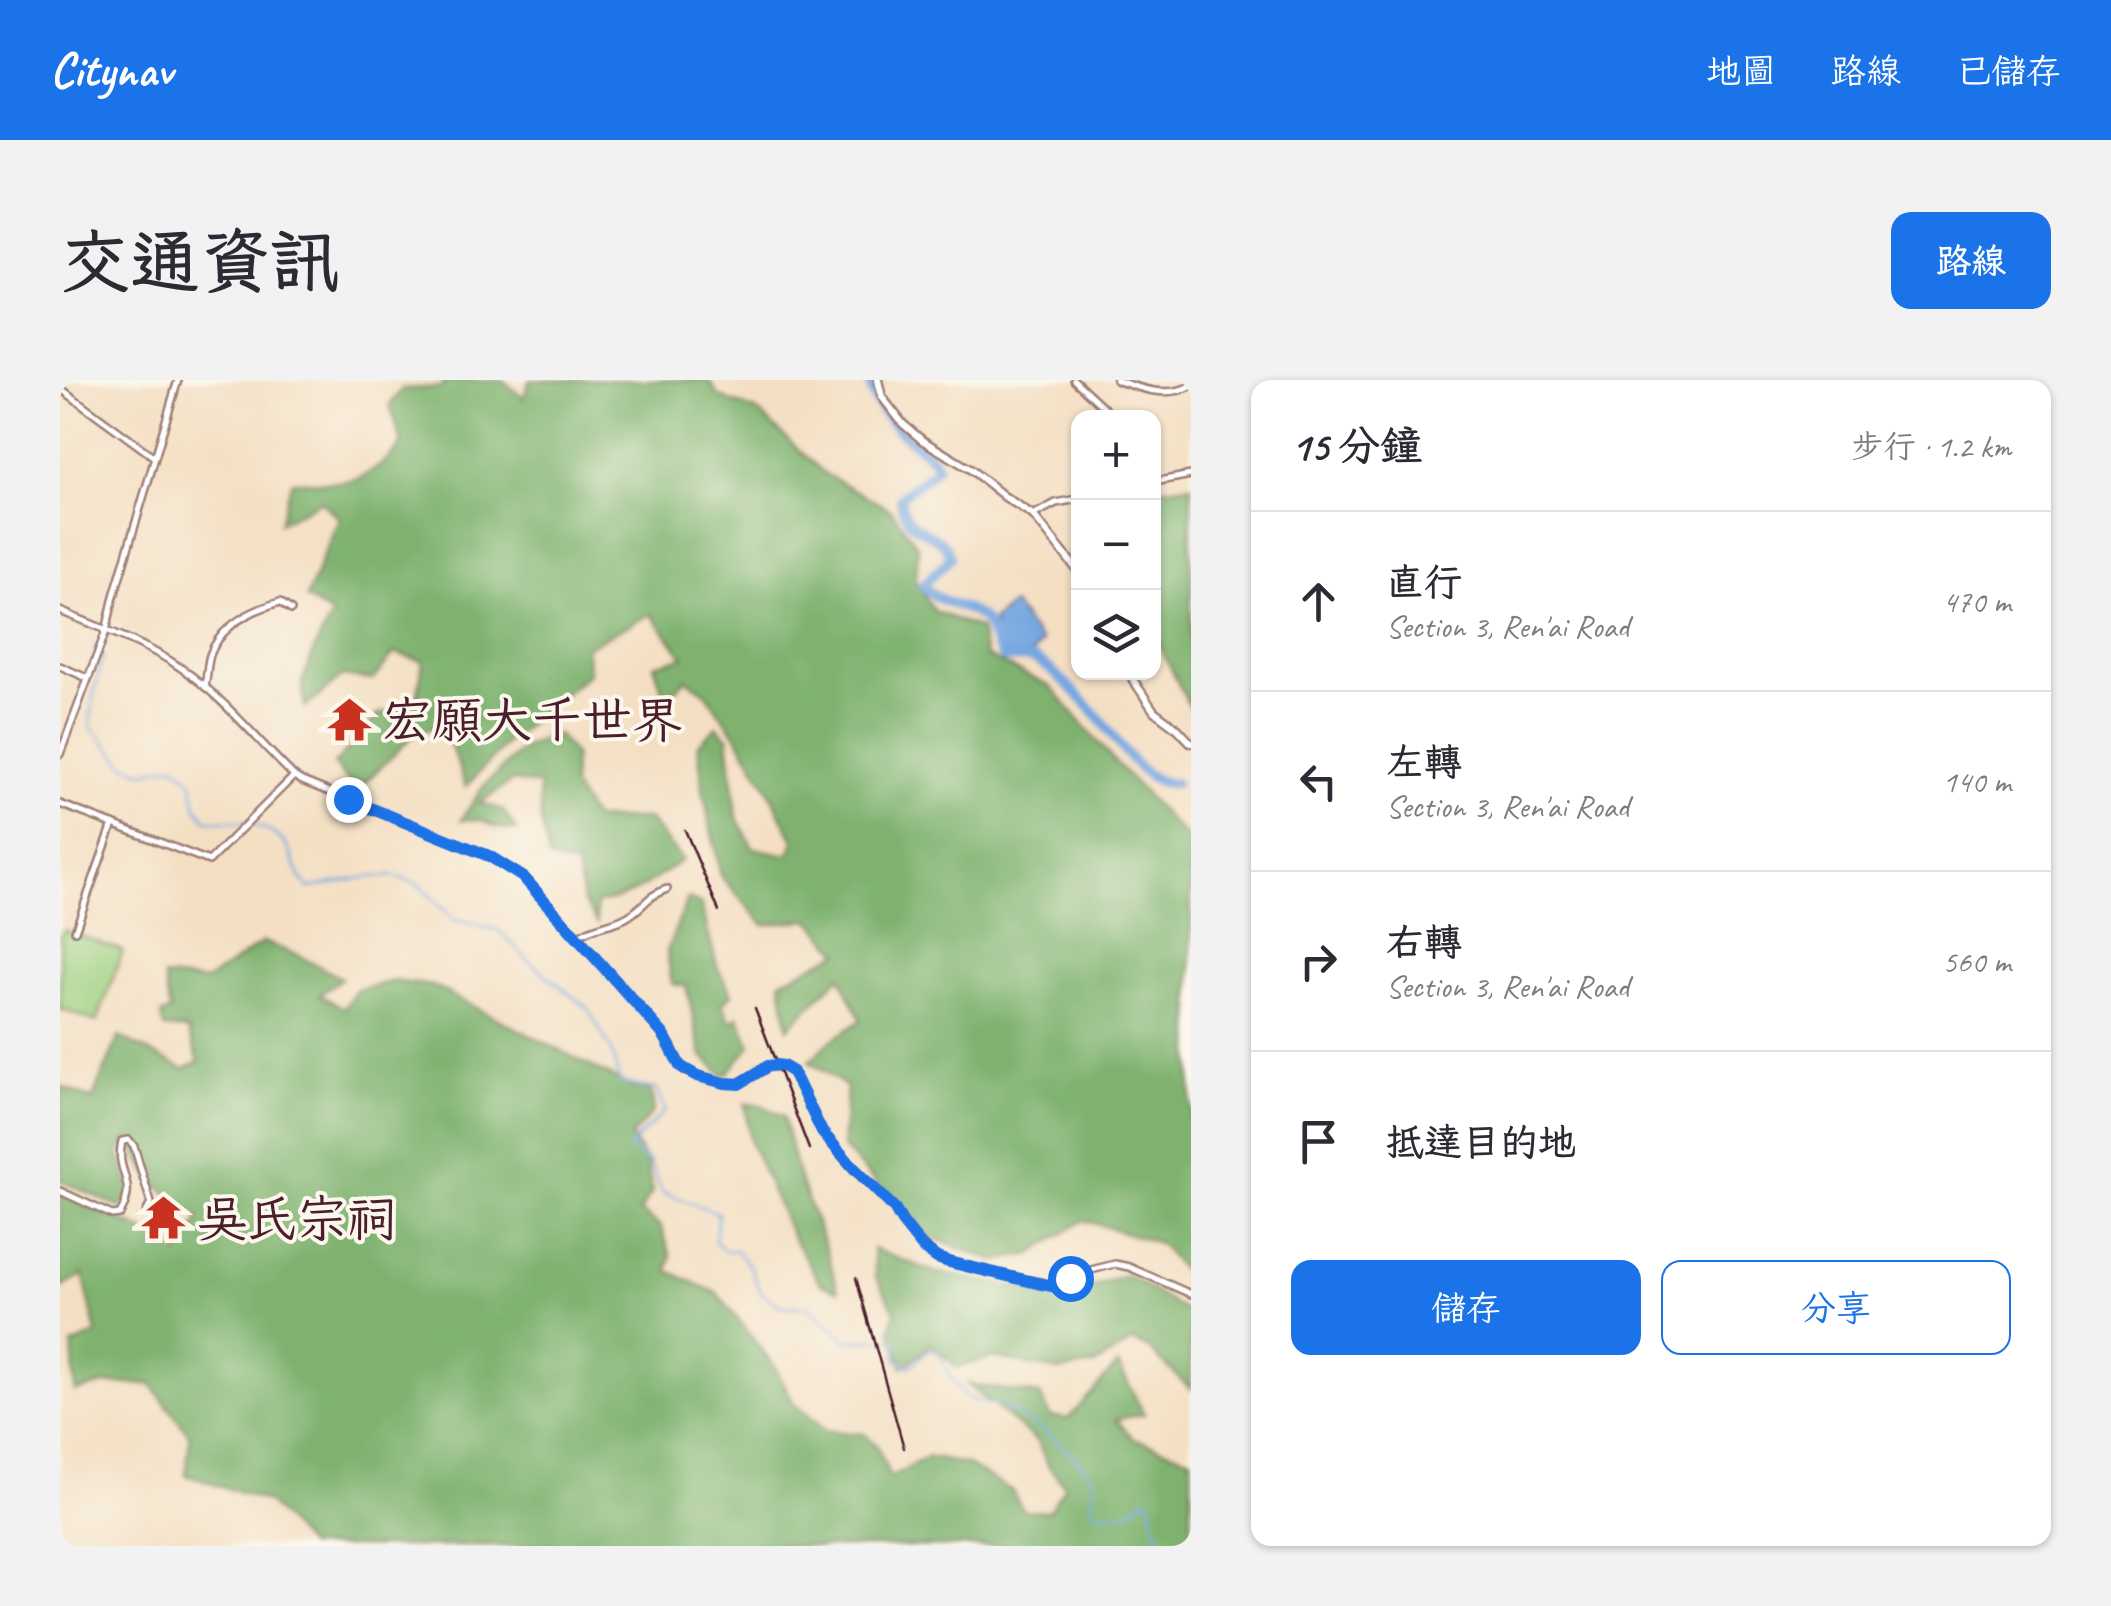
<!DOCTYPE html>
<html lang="zh-TW">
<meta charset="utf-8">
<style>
:root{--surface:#fff;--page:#f2f2f3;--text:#2b2b33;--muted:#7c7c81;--line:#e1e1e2;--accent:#1a73e8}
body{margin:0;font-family:Caveat,"LXGW WenKai TC",sans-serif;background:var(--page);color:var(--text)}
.controls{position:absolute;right:30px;top:30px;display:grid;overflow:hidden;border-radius:20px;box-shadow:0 2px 8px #0004}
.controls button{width:90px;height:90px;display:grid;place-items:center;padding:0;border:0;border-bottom:2px solid var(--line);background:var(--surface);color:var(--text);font:50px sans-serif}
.stop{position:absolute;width:30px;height:30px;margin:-22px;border:8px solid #1a73e8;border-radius:50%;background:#fff}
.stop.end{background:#1a73e8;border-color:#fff;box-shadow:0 2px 10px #0008}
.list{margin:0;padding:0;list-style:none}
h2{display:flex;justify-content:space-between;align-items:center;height:130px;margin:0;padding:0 40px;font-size:42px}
h2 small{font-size:32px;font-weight:400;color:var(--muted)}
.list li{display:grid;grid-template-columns:65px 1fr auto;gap:30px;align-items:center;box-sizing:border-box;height:180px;padding:0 40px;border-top:2px solid var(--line)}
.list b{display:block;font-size:38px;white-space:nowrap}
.list p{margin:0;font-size:32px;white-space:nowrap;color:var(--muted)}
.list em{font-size:32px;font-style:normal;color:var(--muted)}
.actions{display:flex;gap:20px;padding:30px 40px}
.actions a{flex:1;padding:22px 0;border:2px solid var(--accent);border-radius:20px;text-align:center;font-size:35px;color:var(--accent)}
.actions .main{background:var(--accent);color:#fff}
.icon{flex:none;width:55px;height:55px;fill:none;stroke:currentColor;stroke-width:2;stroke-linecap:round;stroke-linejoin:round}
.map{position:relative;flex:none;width:1131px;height:1166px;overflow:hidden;border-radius:20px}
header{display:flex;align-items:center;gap:60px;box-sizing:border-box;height:140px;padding:0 50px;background:var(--accent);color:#fff}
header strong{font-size:48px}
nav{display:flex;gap:55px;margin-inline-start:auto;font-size:35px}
.intro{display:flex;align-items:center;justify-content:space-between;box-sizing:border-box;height:240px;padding:0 60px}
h1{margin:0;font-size:70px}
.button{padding:25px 45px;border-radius:20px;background:var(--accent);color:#fff;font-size:35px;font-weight:700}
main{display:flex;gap:60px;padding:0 60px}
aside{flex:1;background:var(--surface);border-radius:20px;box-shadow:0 2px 8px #0004}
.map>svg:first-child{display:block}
.green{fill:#9ed080;stroke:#747856;stroke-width:2.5}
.forest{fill:#7eb26e;stroke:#64684c;stroke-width:2.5}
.water{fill:#76a7e1;stroke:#606386;stroke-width:2.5}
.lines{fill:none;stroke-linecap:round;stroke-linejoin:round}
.stream{stroke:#76a7e1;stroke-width:2.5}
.river{stroke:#76a7e1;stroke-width:10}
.minor-casing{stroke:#9f7f77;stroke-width:10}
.tertiary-casing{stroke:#9f7f77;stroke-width:11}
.minor{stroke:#fff;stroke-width:5}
.tertiary{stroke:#fff;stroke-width:6}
.rail{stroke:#4a1f2b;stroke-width:2.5}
.route{stroke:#1a73e8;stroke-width:12}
.labels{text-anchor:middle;stroke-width:8;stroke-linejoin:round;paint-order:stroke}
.poi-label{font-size:50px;fill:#4a1f2b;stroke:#fbf7ec;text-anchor:start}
</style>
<header>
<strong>Citynav</strong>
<nav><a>地圖</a><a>路線</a><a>已儲存</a></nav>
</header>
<div class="intro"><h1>交通資訊</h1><a class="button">路線</a></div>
<main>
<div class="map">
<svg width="1131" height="1166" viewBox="0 0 1131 1166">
<rect width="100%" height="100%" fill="#fbf7ec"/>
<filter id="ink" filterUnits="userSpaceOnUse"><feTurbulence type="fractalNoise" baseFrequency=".01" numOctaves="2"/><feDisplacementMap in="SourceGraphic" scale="20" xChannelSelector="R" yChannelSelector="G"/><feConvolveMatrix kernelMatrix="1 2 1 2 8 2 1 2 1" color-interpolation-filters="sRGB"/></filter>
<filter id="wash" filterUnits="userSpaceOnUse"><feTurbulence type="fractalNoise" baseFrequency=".0048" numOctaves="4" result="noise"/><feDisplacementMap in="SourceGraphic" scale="40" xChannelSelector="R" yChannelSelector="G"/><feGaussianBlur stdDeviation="2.25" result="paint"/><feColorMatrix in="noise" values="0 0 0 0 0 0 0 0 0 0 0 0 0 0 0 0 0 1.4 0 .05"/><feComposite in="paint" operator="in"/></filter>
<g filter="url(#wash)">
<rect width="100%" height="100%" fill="#f4dfc3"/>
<path class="green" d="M4 550 63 571 37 642 0 629V556Z"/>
<g class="forest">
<path d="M383 0H443L463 18 470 0H649L658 16 698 32 765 94 831 130 858 167 856 202 874 231 920 249 925 276 991 307 1054 381 1131 463V901L1099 863 1024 840 971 874 936 881 866 856 782 767 787 707 749 681 769 662 801 640 780 596 728 648 721 601 779 572 750 539 704 545 661 496 643 411 638 365 657 346 668 357 677 437 693 468 728 475 735 462 707 407 676 355 644 311 626 299 606 321 594 285 624 277 591 234 526 267 529 293 447 362 406 407 383 345 356 353 296 411 274 385 319 334 341 330 358 314 363 281 334 273 313 300 282 296 245 328 242 303 255 268 272 235 246 218 279 138 261 121 220 142 232 101C287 103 304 107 342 64L330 25 342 9 383 7Z"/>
<path d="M1131 105V330L1094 254V109Z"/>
<path d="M497 354 514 375 512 406 533 439H588L622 480C595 499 570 520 536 523L537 542 523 521 517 487 489 479 481 441 479 405 452 401 420 423 443 430 456 450 435 447 419 439 401 440 423 407 464 367Z"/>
<path d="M628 518 641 525 658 589 672 614 662 624 671 642 678 637 691 665 666 695H662L642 675 626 606 612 604 607 571Z"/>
<path d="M203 562 237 575 281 598 260 615 284 628 297 610 334 601 373 606 576 709 591 711 594 730 571 757 587 782 592 812 580 831 601 847 611 876 608 891 657 913 715 987 734 1024 765 1051 804 1054 817 1066 830 1098 868 1077 908 1085 952 1111 963 1130 988 1131 1005 1106 988 1085 977 1061 907 1004 980 1015 990 1036 1008 1039 1058 984 1084 1034 1056 1039 1073 1058 1131 1078V1166H248L207 1122 126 1095 130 1056 91 1004H44L15 1012 12 965 37 954 23 895 0 909V813L79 848 119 875 140 838 95 804 66 760 59 773 71 809 62 828 0 801V706L32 720 59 657 124 689 139 682 128 650 104 648 101 635 110 631 104 597 146 601Z"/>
<path d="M685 724 701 725 723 736 738 795 768 875 778 910 761 904 731 855 690 762Z"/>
<path d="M813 869 874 892 1003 916 1067 895 1127 932 1131 939V1009L1088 968 1073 961 1034 985 998 991 934 977 897 987 871 965 843 987 831 950 835 931 816 897Z"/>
</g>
<path class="water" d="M952 224 981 262 972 274 948 276 936 262 933 240Z"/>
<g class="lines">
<path class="stream" d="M34 267 43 276 34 312 30 346 65 384 82 392 115 385 132 401 137 428 147 440C176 441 218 443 231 474 237 489 237 495 249 508L308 497 334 496 358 504 394 540 439 550 467 579 528 629 551 669 560 703 596 709 605 731 569 767 589 782 602 812 658 833 655 861 665 871 676 870 690 887 701 912 719 926 748 927 787 960H836L837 980 850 987 868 970 879 972C884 985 894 1010 907 1017 918 1024 933 1023 945 1028 980 1045 1012 1069 1035 1101L1032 1116 1034 1131C1058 1137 1068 1135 1085 1118L1091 1123C1092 1142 1094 1152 1108 1166"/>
<path class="river" d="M810 0C811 23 831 45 849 59 859 68 871 74 877 86 867 101 850 105 840 119 842 128 845 137 851 143 865 156 886 157 890 178L863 205C879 224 901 224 920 237 932 245 932 265 944 278 955 280 965 276 975 280 992 287 1027 324 1040 339 1057 360 1083 407 1115 403"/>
</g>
</g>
<g filter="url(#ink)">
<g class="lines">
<defs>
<g id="minor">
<path d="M1014 0 1055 38"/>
<path d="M1056 0C1081 9 1106 18 1131 6"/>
<path d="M0 8 94 77"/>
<path d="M1094 102 1131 95"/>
<path d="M973 135 996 123 1018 119"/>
<path d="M0 231C40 248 85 263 121 288 163 317 197 360 234 396L242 401 429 476 465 498 591 640 611 666 620 686 627 692 665 703H679L708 687 723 686 733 692 762 752 794 789 834 828 854 857 877 878 912 888 992 905 1031 890 1055 884 1069 887 1131 914"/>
<path d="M0 286 27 298"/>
<path d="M145 307C147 297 147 285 150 275 161 245 192 230 220 222L231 230"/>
<path d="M0 374 46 251 54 216 118 0"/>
<path d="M0 424 149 481 234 396"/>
<path d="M15 551 53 444"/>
<path d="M519 556C535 544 557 546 573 533 588 522 586 517 607 509"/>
<path d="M0 811 52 835 60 834C79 800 54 794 62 761L69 760 74 766 91 823 86 833"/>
</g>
<g id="tertiary">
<path d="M818 0 822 17 843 44 862 60 910 89 945 117 973 135 1018 191"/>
<path d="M1068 292 1094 331 1118 349 1131 363"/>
</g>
</defs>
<use href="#minor" class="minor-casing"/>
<use href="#tertiary" class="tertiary-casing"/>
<use href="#minor" class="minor"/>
<use href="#tertiary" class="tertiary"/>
<g class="rail">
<path d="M625 450 659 531"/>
<path d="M695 628 749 769"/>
<path d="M796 898 844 1068"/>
</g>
</g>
</g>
<g class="lines" filter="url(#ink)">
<path class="route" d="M288 419 429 476 464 498 604 655 620 686 637 696 665 703 679 704 708 686 716 685 723 686 733 692 762 752 794 788 834 828 842 842 863 868 877 878 889 882 977 903 992 906 1010 898"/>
</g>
<defs>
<symbol id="temple-bare" viewBox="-9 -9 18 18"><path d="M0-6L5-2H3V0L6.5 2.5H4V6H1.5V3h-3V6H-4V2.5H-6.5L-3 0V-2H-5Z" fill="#c8321e" stroke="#fbf7ec" stroke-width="2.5" paint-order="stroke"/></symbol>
</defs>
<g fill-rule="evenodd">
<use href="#temple-bare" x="258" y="308" width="63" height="63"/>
<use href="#temple-bare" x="72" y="806" width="63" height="63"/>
</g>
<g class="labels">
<g class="poi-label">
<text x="322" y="357">宏願大千世界</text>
<text x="137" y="856">吳氏宗祠</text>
</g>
</g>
</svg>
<div class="controls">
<button>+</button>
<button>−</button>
<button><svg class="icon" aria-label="layers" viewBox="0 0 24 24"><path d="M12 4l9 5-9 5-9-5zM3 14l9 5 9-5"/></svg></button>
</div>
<div class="stop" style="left:1010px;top:898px"></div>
<div class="stop end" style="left:288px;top:419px"></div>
</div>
<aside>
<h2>15 分鐘<small>步行 · 1.2 km</small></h2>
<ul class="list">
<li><svg class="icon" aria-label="ahead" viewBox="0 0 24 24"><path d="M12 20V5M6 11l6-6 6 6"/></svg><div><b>直行</b><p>Section 3, Ren'ai Road</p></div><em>470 m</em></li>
<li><svg class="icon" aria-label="left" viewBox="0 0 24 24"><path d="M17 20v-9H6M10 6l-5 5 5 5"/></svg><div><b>左轉</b><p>Section 3, Ren'ai Road</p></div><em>140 m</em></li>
<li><svg class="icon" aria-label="right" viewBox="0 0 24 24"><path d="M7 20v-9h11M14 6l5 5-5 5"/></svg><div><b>右轉</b><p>Section 3, Ren'ai Road</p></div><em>560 m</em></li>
<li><svg class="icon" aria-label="arrive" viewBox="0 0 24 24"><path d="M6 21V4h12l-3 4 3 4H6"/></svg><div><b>抵達目的地</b></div></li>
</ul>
<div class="actions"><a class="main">儲存</a><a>分享</a></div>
</aside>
</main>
